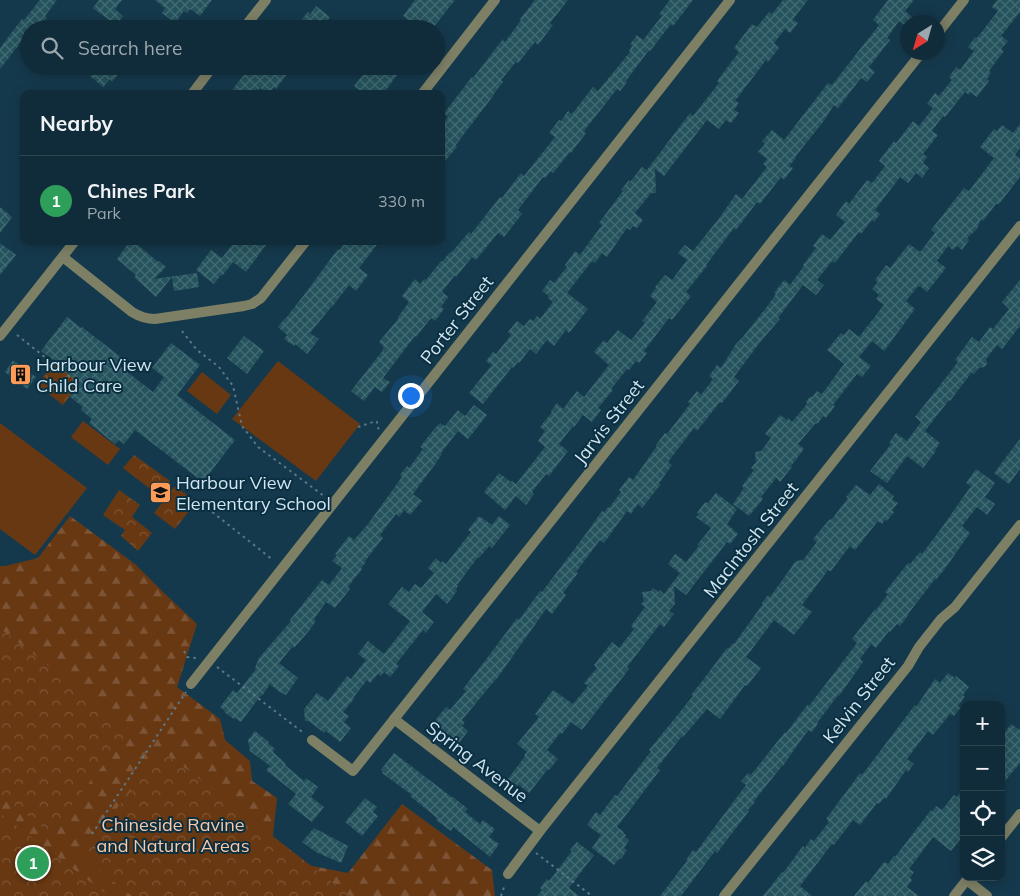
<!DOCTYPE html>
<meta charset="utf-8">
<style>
:root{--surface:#102b39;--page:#1e3744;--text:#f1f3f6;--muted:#9ca7ae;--line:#304753;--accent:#fe9c57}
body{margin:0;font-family:Mulish,sans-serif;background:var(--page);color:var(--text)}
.controls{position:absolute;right:15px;bottom:15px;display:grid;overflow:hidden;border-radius:10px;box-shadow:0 2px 12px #0003}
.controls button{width:45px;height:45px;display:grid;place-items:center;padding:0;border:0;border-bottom:1px solid var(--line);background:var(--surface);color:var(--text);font:25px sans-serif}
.compass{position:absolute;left:900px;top:15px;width:45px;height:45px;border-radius:50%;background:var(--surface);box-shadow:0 2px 12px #0003;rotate:217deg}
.you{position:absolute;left:410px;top:395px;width:18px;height:18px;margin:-12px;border:4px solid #fff;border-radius:50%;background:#1a73e8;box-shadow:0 0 0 8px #1a73e833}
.badge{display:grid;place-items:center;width:32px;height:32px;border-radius:50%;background:var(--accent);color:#fff;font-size:16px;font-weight:700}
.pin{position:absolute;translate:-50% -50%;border:2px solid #fff;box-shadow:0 1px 5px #0006}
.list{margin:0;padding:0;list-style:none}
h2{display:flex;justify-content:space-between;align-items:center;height:65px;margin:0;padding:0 20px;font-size:21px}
h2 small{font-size:16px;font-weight:400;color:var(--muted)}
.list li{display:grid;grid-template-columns:32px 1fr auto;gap:15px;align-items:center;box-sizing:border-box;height:90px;padding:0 20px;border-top:1px solid var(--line)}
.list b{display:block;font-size:19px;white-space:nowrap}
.list p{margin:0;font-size:16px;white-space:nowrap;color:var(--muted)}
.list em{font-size:16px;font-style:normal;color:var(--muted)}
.icon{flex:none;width:28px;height:28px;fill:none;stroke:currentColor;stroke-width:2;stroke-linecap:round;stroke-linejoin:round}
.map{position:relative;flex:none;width:1020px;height:896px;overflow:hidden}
.search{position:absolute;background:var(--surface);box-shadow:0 2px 12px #0003;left:20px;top:20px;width:425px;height:55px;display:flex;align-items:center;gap:12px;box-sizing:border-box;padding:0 18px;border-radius:28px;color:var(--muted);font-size:19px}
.panel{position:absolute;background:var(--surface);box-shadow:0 2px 12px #0003;left:20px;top:90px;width:425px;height:155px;border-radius:10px}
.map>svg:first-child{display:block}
.forest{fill:url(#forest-firs)}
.park{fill:url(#park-crowns)}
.garden{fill:#683813}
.building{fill:url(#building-cross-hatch)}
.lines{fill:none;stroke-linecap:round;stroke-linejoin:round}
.path{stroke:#5a7888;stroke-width:2;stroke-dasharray:2.5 4;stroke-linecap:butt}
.street{stroke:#7d8065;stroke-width:10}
.labels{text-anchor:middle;stroke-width:4;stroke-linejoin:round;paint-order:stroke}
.street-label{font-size:18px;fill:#d1e5f0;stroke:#092f41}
.poi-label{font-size:18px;fill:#d1e5f0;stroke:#092f41;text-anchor:start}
.park-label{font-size:18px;fill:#fbc8a8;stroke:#092f41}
</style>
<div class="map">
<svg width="1020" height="896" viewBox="0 0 1020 896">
<defs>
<pattern id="forest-firs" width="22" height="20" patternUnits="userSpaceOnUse" patternTransform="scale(1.25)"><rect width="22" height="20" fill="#683813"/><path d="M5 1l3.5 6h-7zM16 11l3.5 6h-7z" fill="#7d5536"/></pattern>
<pattern id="park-crowns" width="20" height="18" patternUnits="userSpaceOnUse" patternTransform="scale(1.25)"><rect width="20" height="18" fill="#683813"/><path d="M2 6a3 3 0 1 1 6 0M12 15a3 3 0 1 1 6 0" fill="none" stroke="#7d5536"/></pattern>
<pattern id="building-cross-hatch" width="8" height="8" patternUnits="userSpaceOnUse" patternTransform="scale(1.25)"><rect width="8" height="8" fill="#25535d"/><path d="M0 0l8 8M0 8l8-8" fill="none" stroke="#446c75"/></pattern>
</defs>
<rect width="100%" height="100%" fill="#15394c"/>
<path class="forest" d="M70 516 135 564 164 593 197 624 177 687 220 719 225 740 250 761 252 781 277 798 271 853 277 859 348 873 402 804 492 870 495 896H0V566H5L38 558Z"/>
<g class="park">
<path d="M54 363 80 383 63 405 37 385Z"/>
<path d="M134 455 170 481 158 495 123 468Z"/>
<path d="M175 486 196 502 175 529 154 513Z"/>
<path d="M119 490 140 505 132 517 152 533 138 551 121 536 125 530 103 515Z"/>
<path d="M1 629 131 730 50 833 0 794Z"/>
<path d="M162 750 350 896H132L80 856Z"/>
<path d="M0 813 109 896H0Z"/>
</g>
<g class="garden">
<path d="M278 361 360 424 316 481 232 419Z"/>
<path d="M202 372 231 395 217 414 187 391Z"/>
<path d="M83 421 120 449 108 465 71 437Z"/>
<path d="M0 423 87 488 35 555 0 529Z"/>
</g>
<g class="building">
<path d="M40 0H57L45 16 47 18 39 29H29V48L21 42 0 69V48L22 19 24 20Z"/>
<path d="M99 0H122L115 9 123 16 116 25 93 8Z"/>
<path d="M155 0H212L200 16 190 9 187 13 184 11 175 23 162 13 165 8Z"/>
<path d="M415 0H455L432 29H401L408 20 403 16Z"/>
<path d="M535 0H568L550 23 553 25 538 45 535 42 518 63 516 62 501 80 503 82 493 95V96L455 146 457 147 441 166V126L448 117 444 113 472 77 473 78 503 39 505 42 521 20 520 19Z"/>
<path d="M670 0H693L673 26 671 24 650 51 649 50 626 81 627 82 620 91 617 89 584 131 586 133 571 153 570 152 553 173 551 171 545 178 543 177 518 210 522 214 504 237 498 233 476 260 472 257 456 277 455 275 442 292 448 297 441 307 444 309 435 321 431 318 416 337 415 336 383 378 390 382 382 392 375 387 364 401 351 391 383 350H382L384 347 379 342 399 318 398 317 409 302 402 296 415 279 420 284 424 279 426 280 441 261 442 262 450 252 451 253 469 232 471 234 500 197 502 198 521 173 524 176 555 137 549 133 559 120 561 121 568 111 572 114 593 87 598 91 630 52 629 51 632 46 630 44 637 35 643 40 662 16 659 14Z"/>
<path d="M783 0H808L793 19 798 23 790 33 785 29 774 43 779 48 768 62 766 60 735 101 739 103 734 110 739 113 731 123 726 120 719 129 707 120 664 176 655 169 656 193H651L635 213 643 220 637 228 633 226 630 230 627 228 607 257 602 253 595 263 592 261 567 293 588 309 569 333 566 330 554 346 547 340 536 354 530 349 519 363 518 362 513 368 512 367 483 404 469 393 492 365 486 361 493 352 496 354 511 335 508 332 517 321 524 326 530 319 533 321 537 316 540 319 553 302 548 298 549 296 542 291 550 280 554 283 567 267 565 265 575 251 580 255 602 225 599 223 623 191 621 190 629 180 630 182 642 167 647 170 690 113 693 116 719 83 717 81 739 52 734 48 752 24 757 27 769 12 772 14Z"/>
<path d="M888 0H914L905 11 912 17 905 25 899 21 887 38 890 40 869 67 875 72 867 82 861 78 838 108 834 105 823 122 795 157 796 158 789 166 793 168 784 180 781 177 760 204 757 202 736 230 734 228 706 265 707 266 686 292 691 296 672 320 669 318 644 351 647 353 639 363 636 361 629 370 627 369 611 389 613 390 598 408 601 410 592 422 583 415 574 427 573 426 559 444 568 451 549 476 546 474 532 492 534 494 526 505 516 496 505 510 484 492 499 473 511 482 512 481 516 484 545 447 538 441 545 431 540 427 552 412 551 411 557 403 563 409 577 391 584 397 609 365 594 352 604 340 607 343 618 330 631 340 645 323 642 321 657 302 650 296 656 288 655 287 665 275 672 280 687 260 678 253 685 245 693 251 720 217 736 194 742 199 767 167 763 164 767 159 758 152 765 144 762 141 772 130 784 140 828 83 832 85 879 25 873 20Z"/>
<path d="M997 0H1020V12L1001 36 1008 41 1001 49 1004 51 989 71 991 73 987 79 989 81 977 97 970 92 969 95 965 92 945 117 943 116 932 131 938 135 923 154 927 157 923 163 929 168 922 178 916 173 908 183 900 177 875 210 880 214 874 222 872 220 861 234 859 232 835 263 832 261 817 280 824 285 816 295 803 285 778 318 780 319 761 341 734 377 739 381 722 403 720 402 697 431 694 428 668 462 672 465 659 483 661 484 642 508 638 504 631 514 627 511 604 543 600 540 576 572 578 573 563 593 566 595 552 614 546 609 496 680H495L462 720 465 722 462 726 468 731 459 743 433 723 446 707 450 710 466 691 463 689 491 653 517 618 519 620 540 591 542 592 588 531 602 511 604 512 608 507 609 508 621 492 619 490 629 477 633 480 657 446 656 445 665 433 667 434 690 404 688 402 697 391 701 395 713 379 709 376 717 365 721 368 736 344 743 337 769 304 776 294 774 293 784 280 790 285 804 266 803 265 816 248 813 246 822 234 830 240 845 222 836 215 846 201 849 204 867 180 872 183 885 166 879 161 894 141 896 143 913 121 919 126 933 108 927 104 935 93 939 96 952 80 949 77 956 67 960 70 974 51 968 47 975 37 977 38 998 11 992 7Z"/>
<path d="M316 6 330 17 321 29H294L308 12 310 14Z"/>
<path d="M98 66H115L121 71 112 82 110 79 103 87 90 76Z"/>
<path d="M251 66 256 70 259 66H293L276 89 274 87 269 94 260 88 258 90 257 89 254 94H229Z"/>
<path d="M370 66H404L383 94H364L354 86Z"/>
<path d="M1020 124V148L1015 155 1020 159V177L999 204H996L983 221 981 219 977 229 967 238 969 240 962 250 957 246 953 250 948 246 937 261 946 268 927 292 920 286 919 287 918 286 906 301 915 309 884 351 872 341 859 357 871 366 862 377 857 374 833 405 835 406 826 418 823 416 818 423 815 424 798 444 804 449 791 466 792 467 780 482 776 478 761 497 763 499 749 516 733 504 744 488 742 486 754 470 751 468 756 462 755 452 761 451 771 438 765 434 780 415 787 420 788 418 792 422 807 404 806 401 810 397H812L817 391 822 394 844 364 827 350 841 333 844 335 849 329 859 337 884 305 876 299 879 295 872 289 878 282 875 280 886 265 890 268 909 244 920 252 935 233 931 230 964 188 969 191 994 158 980 147 994 129 997 131 1002 125 1013 133Z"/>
<path d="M0 207 12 217 0 233Z"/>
<path d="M130 241H133L158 262 159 261 166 267 154 279 197 273 199 287 174 291 172 277 156 297 134 277 136 275 117 259Z"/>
<path d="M235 241H269L246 272 233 262 222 276 221 275 214 284 196 270 211 250 222 258Z"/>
<path d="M345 241H380L359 268 368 275 356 291 349 285 332 307V306L310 333 319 339 307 354 295 344 294 346 284 339 287 335 278 327 285 318H286L304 295 338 249 340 250Z"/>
<path d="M0 243 16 255 0 275Z"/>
<path d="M1020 280V326L1002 349 997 345 986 359 987 364 984 367 979 368 974 374 972 372 950 401 949 400 925 431 940 443 935 450 936 451 923 468 907 456 887 483 870 471 891 444 889 443 896 433 907 441 921 422 915 417 958 362 955 360 972 337 979 342 990 327 993 329 1009 309 1002 302Z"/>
<path d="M67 317 81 328 82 327 122 358 117 364 153 392 164 377 152 368 171 343 200 365 177 395 235 440 203 482 135 430 124 444 119 440 115 444 89 423 92 419 81 410 83 407 69 396 80 383 54 363 55 361 41 351Z"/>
<path d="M244 336 264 351 247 374 227 358Z"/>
<path d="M13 360 36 377 27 389 5 372Z"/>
<path d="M474 405 487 415 468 439 458 431 441 453 442 454 436 463 413 494 422 501 410 515 404 510 399 517 396 514 380 535 383 538 365 561 366 562 361 568 362 569 348 587 350 589 335 608 326 602 314 619 316 621 308 632 294 648 293 646 279 663 298 678 286 695 278 691 270 684 262 696 261 695 241 722 235 718 234 719 224 712 225 711 220 707 233 690 237 693 256 669 255 668 259 658 291 621 290 620 322 580 329 585 342 568 332 561 337 555 335 554 349 536 354 540 368 524 402 477 400 475 407 466 409 468 423 449 420 447 435 428 440 423 445 426 458 410 465 416Z"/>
<path d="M1020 439V469L1009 484 994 473Z"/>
<path d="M976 469 995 483 985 497 995 504 987 515 977 507 962 526 970 533 944 570 936 580 935 579 908 614H909L900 626 897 624 890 632 889 631 876 648 871 644 860 659 863 662 839 696 838 695 817 723 818 724 812 732 809 730 803 737 783 766H782L754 801 755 802 748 810 749 811 717 853 715 851 681 896H660L687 861 686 860 693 850 696 852 746 785 741 781 748 773 751 775 785 732 786 733 808 704 809 706 857 643 852 639 875 609 876 610 888 594 885 592 908 563 910 564 920 552 922 554 943 526 971 486 966 483Z"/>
<path d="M879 484 894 496 892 499 898 503 892 510 894 512 887 521 885 520 882 524 878 521 855 550 850 546 831 571 828 570 802 605 812 612 794 635 774 620 746 657 761 668 747 686 745 685 720 719 707 709 683 737 682 736 657 768 660 770 617 827 624 832 623 833 626 835 625 837 629 840 624 848 627 850 621 859 620 858 614 865 592 848 601 835 587 825 596 812 600 815 615 795 617 796 651 751 649 750 693 696 691 695 703 680 727 648 728 649 733 643 734 644 763 604 762 603 768 595 770 597 791 568 794 563 796 561 803 560 817 542 813 539 829 520 832 519 848 498 846 497 856 485 870 495Z"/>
<path d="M716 493 737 509 727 524 738 534 730 544 727 542 686 595 674 586 675 604 669 611 674 614 664 627 660 624 627 667 629 669 582 730 571 722 562 734 560 733 547 750 558 759 549 770 548 769 529 793 519 785 518 786 508 779 525 756 524 755 527 752 517 744 539 717 535 714 553 690 573 704 588 686 584 683 597 668 594 665 612 642 619 648 634 629 631 626 645 607 641 604 644 601 642 592 651 591 653 588 659 592 660 590 664 594 680 573 668 564 675 554 686 562 699 546 697 545 711 528 696 517 699 514 697 513 705 502 708 503Z"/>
<path d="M479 516 492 525 499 516 510 525 492 548 489 546 479 558 478 557 457 585 458 586 456 589 457 591 447 604 436 594 422 612 434 622 426 633 423 630 396 664 399 666 390 677 384 672 381 676 378 674 370 683 367 680 353 698 354 699 343 712 349 716 344 722 351 728 340 742 326 731 324 733 309 721H305L304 709 317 693 328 701 347 676 351 679 366 660 358 654 368 641 384 654 410 621 388 604 402 587 409 592 415 584 421 588 434 573 428 568 436 558 441 563 442 561 446 564 471 532 468 530Z"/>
<path d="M948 673 955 678 956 676 969 687 963 695 965 697 958 706 961 707 954 716 950 714 933 735 928 731 907 759 914 764 908 772 906 770 886 799 884 798 879 804 877 803 860 825 853 820 834 845 832 844 800 886 812 896H763L782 872 783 873 803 846 805 848 811 839 814 841 829 822 826 819 852 784 860 773 862 775 915 705 916 707 935 679 940 683Z"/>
<path d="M1011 724 1020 730V763L1001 786V737Z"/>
<path d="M255 731 269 742 268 743 275 749 273 752 286 764 285 765 304 781 306 778 318 787 311 797 324 807 312 822 288 804 296 794 266 770 270 766 250 751 248 740Z"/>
<path d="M394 753 453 798V797L468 809 465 812 480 824 483 820 495 829 489 837 499 844 490 857 453 827 451 831 436 820 437 818 410 796 412 795 382 773 383 772 381 770Z"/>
<path d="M964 788V835L951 851 933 837 909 869 914 872 910 878 912 880 907 887 919 896H854L866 881 868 883 884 862 888 864 894 856 895 857 931 810 932 812 936 806 942 810 954 795 957 797Z"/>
<path d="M365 798 377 807 373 812 378 816 362 836 345 822Z"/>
<path d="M314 828 348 846 341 863 316 852 302 842Z"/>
<path d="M577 842 594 855 569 888 579 896H537L542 890 540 888 547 879 549 881 553 876 572 851 570 850Z"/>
</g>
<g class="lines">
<g class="path">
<path d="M182 331 197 350 219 367 233 386 242 426 258 447 324 496"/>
<path d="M17 335 75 381"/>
<path d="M358 427 376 421 377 422V427L379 429"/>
<path d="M197 500 273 560"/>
<path d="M184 651 187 657 195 658 198 657"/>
<path d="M217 667 305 734"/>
<path d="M92 834 186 692"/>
<path d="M536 853 592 896"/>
<path d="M501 896 505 884"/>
</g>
<g class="street">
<path d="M243 29 266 0"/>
<path d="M938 33 964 0"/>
<path d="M192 94 213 66"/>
<path d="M422 94 495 0"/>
<path d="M63 257 132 312C140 317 146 319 155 319L244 306 252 304 261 298 306 241"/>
<path d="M0 336 75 241"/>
<path d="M191 684 730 0"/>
<path d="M394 719 540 831"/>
<path d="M312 740 353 771 922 52"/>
<path d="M1001 838 1020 814"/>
<path d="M508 874 540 831 1020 226"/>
<path d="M967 880 987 896"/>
<path d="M724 896 908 666 919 647 941 619 955 607 1020 525"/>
<path d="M954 896 969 877"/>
</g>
</g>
<defs>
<symbol id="building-square" viewBox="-11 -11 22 22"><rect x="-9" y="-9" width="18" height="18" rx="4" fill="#fe9c57" stroke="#092f41"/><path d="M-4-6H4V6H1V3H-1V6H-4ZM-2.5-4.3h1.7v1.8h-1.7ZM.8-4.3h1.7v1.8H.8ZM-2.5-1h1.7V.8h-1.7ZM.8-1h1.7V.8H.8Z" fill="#111"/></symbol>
<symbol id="school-square" viewBox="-11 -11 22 22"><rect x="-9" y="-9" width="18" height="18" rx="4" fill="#fe9c57" stroke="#092f41"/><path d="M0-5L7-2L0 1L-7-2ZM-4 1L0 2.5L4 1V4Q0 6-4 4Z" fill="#111"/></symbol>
</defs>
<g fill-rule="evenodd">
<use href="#building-square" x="8" y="362" width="25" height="25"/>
<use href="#school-square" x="148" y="480" width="25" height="25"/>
</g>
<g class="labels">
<g class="street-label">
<text transform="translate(457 320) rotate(-52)" y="6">Porter Street</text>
<text transform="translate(609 422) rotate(-52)" y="6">Jarvis Street</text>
<text transform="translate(751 540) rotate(-52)" y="6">MacIntosh Street</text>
<text transform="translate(859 700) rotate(-52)" y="6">Kelvin Street</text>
<text transform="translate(477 762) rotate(37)" y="6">Spring Avenue</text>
</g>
<g class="poi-label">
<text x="36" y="371">Harbour View<tspan x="36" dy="21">Child Care</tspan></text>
<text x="176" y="489">Harbour View<tspan x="176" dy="21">Elementary School</tspan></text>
</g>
<g class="park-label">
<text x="173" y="831">Chineside Ravine<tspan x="173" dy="21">and Natural Areas</tspan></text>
</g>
</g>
</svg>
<div class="controls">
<button>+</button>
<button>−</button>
<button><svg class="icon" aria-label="locate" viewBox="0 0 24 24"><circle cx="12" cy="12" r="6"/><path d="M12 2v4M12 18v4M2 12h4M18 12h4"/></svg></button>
<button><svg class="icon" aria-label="layers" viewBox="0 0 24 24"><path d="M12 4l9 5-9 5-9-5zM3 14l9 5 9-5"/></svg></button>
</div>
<svg class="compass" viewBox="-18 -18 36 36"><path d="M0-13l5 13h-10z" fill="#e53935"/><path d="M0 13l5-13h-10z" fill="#9ca7ae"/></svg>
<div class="you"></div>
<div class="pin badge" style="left:33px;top:863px;background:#2e9e5b">1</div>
<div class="search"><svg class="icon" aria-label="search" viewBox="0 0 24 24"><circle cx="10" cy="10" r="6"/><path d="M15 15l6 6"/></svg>Search here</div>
<section class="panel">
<h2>Nearby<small></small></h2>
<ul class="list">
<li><span class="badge" style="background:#2e9e5b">1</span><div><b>Chines Park</b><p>Park</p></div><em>330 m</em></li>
</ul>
</section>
</div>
